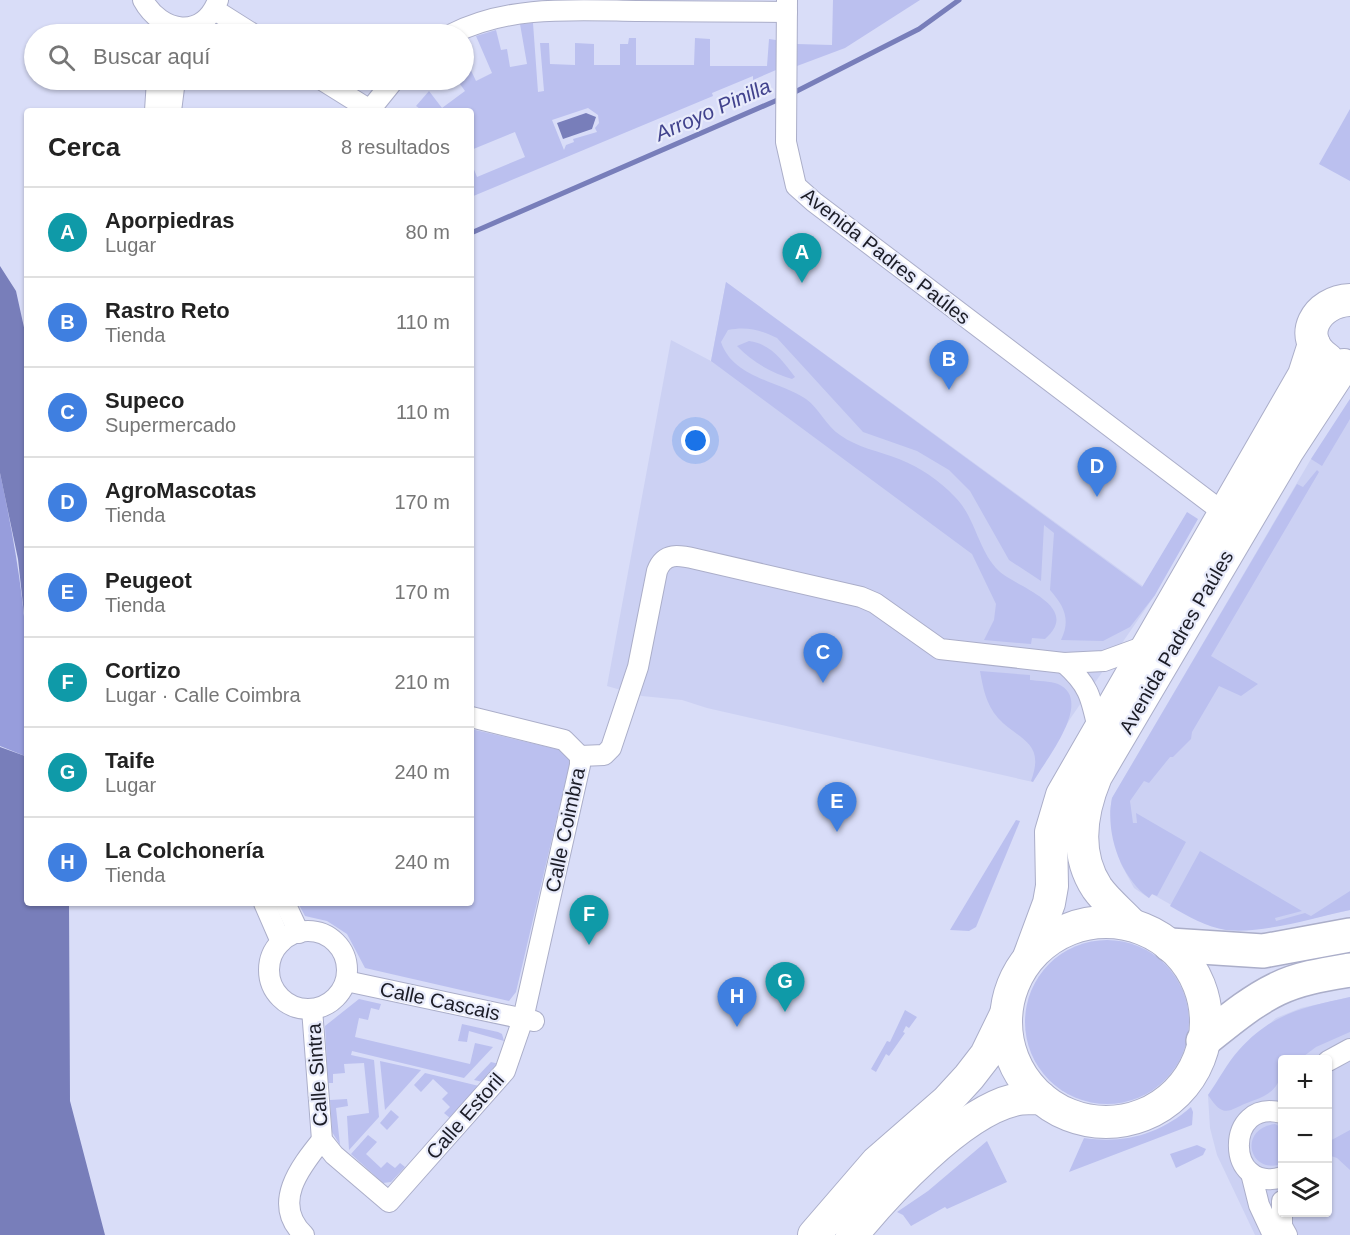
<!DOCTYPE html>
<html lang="es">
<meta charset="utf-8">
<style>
:root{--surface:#fff;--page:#f2f2f2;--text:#222;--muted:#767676;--line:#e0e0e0;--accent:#517128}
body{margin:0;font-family:Arial,sans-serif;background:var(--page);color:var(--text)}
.controls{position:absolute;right:18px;bottom:18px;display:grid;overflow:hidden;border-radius:6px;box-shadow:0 2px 4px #0004}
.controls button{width:54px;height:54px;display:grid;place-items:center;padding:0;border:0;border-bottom:2px solid var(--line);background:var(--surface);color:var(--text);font:30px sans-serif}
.you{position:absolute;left:696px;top:441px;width:21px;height:21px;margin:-15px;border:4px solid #fff;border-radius:50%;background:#1a73e8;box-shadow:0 0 0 9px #1a73e833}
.badge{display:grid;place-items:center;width:39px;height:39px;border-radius:50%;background:var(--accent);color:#fff;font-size:20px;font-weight:700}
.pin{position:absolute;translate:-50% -50px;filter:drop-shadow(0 2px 3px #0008)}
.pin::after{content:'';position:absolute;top:32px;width:21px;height:18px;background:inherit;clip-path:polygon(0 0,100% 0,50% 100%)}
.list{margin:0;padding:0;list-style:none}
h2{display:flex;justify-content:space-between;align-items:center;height:78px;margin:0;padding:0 24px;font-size:26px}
h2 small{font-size:20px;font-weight:400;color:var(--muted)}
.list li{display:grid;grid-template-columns:39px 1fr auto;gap:18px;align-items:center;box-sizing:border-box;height:90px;padding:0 24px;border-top:2px solid var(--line)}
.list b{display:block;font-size:22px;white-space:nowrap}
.list p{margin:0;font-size:20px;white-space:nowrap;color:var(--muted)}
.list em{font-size:20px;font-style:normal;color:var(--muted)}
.icon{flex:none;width:33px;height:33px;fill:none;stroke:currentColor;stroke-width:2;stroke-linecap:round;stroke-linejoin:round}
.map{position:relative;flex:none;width:1350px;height:1235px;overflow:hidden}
.search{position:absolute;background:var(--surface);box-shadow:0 2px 4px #0004;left:24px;top:24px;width:450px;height:66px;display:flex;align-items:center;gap:15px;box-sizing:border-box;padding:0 21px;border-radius:33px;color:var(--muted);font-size:22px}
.panel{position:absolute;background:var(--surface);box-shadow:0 2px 4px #0004;left:24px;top:108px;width:450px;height:798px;border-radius:6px}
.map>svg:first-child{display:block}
.built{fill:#ccd1f3;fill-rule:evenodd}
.green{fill:#bbc0ef;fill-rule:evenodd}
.forest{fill:#979ddc}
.water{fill:#787eba}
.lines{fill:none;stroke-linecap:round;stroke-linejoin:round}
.stream{stroke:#787eba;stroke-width:5}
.minor-casing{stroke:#abaec9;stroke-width:22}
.trunk-casing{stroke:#abaec9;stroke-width:34}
.motorway-casing{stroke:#abaec9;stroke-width:36}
.minor{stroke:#fff;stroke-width:20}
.trunk{stroke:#fff;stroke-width:32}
.motorway{stroke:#fff;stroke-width:33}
.labels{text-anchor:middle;stroke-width:4.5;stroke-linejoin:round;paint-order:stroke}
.street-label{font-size:20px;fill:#1c1d27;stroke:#e8ebfb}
.water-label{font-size:21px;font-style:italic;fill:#41428d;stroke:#e8ebfb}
</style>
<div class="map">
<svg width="1350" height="1235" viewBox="0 0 1350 1235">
<rect width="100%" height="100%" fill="#d9ddf8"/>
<g class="built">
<path d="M726 282 1155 595 1070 719 1033 782 707 708 682 700 642 696 607 686 671 340 711 361Z"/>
<path d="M1350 399V910L1278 926 1227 930 1205 924 1152 894 1149 898 1134 888 1121 864 1112 832 1110 811 1112 798 1311 459Z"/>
<path d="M1350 997V1235H1255L1217 1155 1210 1128 1208 1096 1239 1050 1276 1018 1301 1008ZM1282 1060H1328V1212H1282Z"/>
</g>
<g class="green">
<path d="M833 0H920L845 48 797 66V44L832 45Z"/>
<path d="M533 23 538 92 544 91 540 43H549L550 64 575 65V43L594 44V65H620V44H628L629 38H636V65H694L695 38 710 39V66H767L769 39 776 40V70L753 80V76L712 93 713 96 471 197V162L477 177 525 157 515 132 471 150V111H423L416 106 429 91 442 108 465 91 457 80H464V67L468 64 476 81 492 73 476 36 496 30 501 50 507 49 510 67 527 64 520 24ZM588 108 598 115 599 123 595 128 597 132 573 139 574 142 566 145 564 150 552 120Z"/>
<path d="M1350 109V181L1319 164Z"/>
<path d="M726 282 1142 587 1187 512 1198 519 1155 595 1130 627 1103 641 1061 640C1071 619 1064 606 1050 590L1054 533 1044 525 1041 581 1009 560 970 491 949 470 917 451 863 432 777 338C760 330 747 326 728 330L721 342C733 378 779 381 806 399 819 408 826 426 840 435 858 448 879 451 899 459 921 468 939 480 955 497 976 518 978 551 999 571 1016 587 1083 606 1045 639L1032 638 1031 644 984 640 994 620 996 604 972 554 711 361Z"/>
<path d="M749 341C771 344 782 360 795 377L792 379C772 373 752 362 737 346Z"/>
<path d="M1350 399V419L1322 466 1311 459Z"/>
<path d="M1317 470 1319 472 1211 656 1258 684 1241 696 1219 686 1192 732 1191 739 1173 757H1170L1149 783 1144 781 1130 801 1133 823H1137L1136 813 1186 842 1157 896 1152 894 1149 898C1120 877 1105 833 1112 798L1297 484 1303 487Z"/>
<path d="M980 671 1030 675V680C1038 681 1050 681 1058 684 1095 700 1045 761 1033 782L1031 781C1046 741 1018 740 998 718 986 704 983 688 980 671Z"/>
<path d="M471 729 561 750 570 757V762L516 992 509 1001 365 968 347 934 327 921 305 916 298 903H471Z"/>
<path d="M1016 820 1020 821 976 927 969 931 950 930Z"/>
<path d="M1200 851 1302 911 1275 918 1276 921 1305 913 1311 916 1350 891V910C1312 918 1264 934 1226 930 1207 927 1187 916 1170 906Z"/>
<circle cx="1107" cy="1022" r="82"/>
<path d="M1350 997V1032L1316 1047 1300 1059 1282 1060C1282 1084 1275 1093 1252 1101 1229 1109 1225 1121 1208 1095 1218 1081 1227 1063 1239 1050 1272 1013 1305 1007 1350 997Z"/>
<path d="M359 999 381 1004 379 1010 371 1008 368 1020 359 1018 355 1037 470 1064 475 1043 493 1047 464 1078 352 1051 351 1055 374 1060 379 1117 349 1150 347 1116 369 1113 364 1063 344 1064 345 1073 333 1074V1083H328L325 1026Z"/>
<path d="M905 1010 917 1017 909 1028 906 1026 903 1032 905 1033 889 1056 886 1054 876 1072 871 1069 887 1041 890 1042Z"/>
<path d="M462 1024 498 1032 502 1034 504 1041 469 1031 467 1042 458 1041Z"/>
<path d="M380 1061 421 1070 385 1110Z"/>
<path d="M491 1062 499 1064 483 1082 474 1080Z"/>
<path d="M425 1073 479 1086 450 1118 444 1113 450 1107 442 1099 448 1093 433 1079 421 1092 414 1085Z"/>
<path d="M347 1099 348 1106 336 1108 340 1145 332 1132 330 1100Z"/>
<path d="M1191 1107 1193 1112 1192 1125 1069 1172 1084 1138C1125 1144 1160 1134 1191 1107Z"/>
<path d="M391 1110 399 1117 387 1130 380 1123Z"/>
<path d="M1275 1124 1282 1128V1164C1248 1175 1238 1128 1275 1124Z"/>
<path d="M1350 1130V1170L1337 1158 1328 1155V1142Z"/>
<path d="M368 1135 377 1142 366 1154 381 1168 387 1162 395 1168 400 1163 405 1167 391 1182 383 1183 351 1154Z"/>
<path d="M987 1141 1007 1182 947 1209 945 1207 911 1226 903 1215 897 1212 928 1191Z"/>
<path d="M1197 1145 1206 1149 1203 1155 1176 1168 1170 1154Z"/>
</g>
<path class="forest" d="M0 473C20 566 35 660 25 756L0 746Z"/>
<g class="water">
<path d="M586 113 596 117 592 129 563 139 557 123Z"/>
<path d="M0 266 16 291 27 341V641L18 559 0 473Z"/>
<path d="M27 735V903H69L70 1101 105 1235H0V747L25 756Z"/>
</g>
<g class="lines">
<g class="stream">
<path d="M791 94 919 29 959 0"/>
<path d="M471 233 782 98"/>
</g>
<defs>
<g id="minor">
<path d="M143 0C161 33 203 40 218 0"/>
<path d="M787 0 786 142 796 186 814 202 1224 513"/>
<path d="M215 10 253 34"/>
<path d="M452 34C509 5 574 10 636 11 686 11 737 12 787 12"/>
<path d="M322 80 370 110"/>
<path d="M155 111 157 80"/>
<path d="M171 111 175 80"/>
<path d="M369 111 394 80"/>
<path d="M1064 663C1089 685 1091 697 1098 729"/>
<path d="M580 756 604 755 611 748 638 667 657 571C664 552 679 555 696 559L861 597 875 603 940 649 1064 663 1104 661 1148 645"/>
<path d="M264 903 281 942"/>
<path d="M285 903 299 933"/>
<circle cx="308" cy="970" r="39"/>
<path d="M346 981 534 1021"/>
<path d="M312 1009 322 1140 334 1155 389 1202 505 1071 523 1019 580 765V756L564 740 471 717"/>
<path d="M1328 1061 1350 1049"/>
<path d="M1282 1113C1224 1097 1225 1195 1282 1177"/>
<path d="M1251 1173 1259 1205 1273 1235"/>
<path d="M1282 1201V1226L1287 1235"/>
<path d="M304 1235C271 1204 300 1167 322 1140"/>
</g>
<g id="trunk">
<path d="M1327 359C1295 337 1317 301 1350 300"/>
<circle cx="1106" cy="1022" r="100"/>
<path d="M1132 925C1121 913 1106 901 1097 888 1074 853 1081 812 1096 776L1287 452 1344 365"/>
<path d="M1029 957 1049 903 1052 886 1051 832 1062 795 1304 375 1314 344"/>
<path d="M814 1235 877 1162 947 1101 969 1077 986 1055 1006 1014"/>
<path d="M852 1235C886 1193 960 1113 1014 1100 1022 1097 1033 1099 1041 1098"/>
</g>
<g id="motorway">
<path d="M1170 945 1263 951 1350 935"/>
<path d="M1203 1041C1227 1022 1250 1002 1277 989 1299 978 1326 974 1350 970"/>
</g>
</defs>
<use href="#minor" class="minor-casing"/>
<use href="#trunk" class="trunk-casing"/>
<use href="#motorway" class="motorway-casing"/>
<use href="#minor" class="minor"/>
<use href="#trunk" class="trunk"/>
<use href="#motorway" class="motorway"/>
</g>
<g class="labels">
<g class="street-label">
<text transform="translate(886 256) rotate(38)" y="7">Avenida Padres Paúles</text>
<text transform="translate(1176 642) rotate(-60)" y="7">Avenida Padres Paúles</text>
<text transform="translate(565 830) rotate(-78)" y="7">Calle Coimbra</text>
<text transform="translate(440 1001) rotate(12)" y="7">Calle Cascais</text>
<text transform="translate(317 1075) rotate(-94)" y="7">Calle Sintra</text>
<text transform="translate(465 1116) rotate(-49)" y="7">Calle Estoril</text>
</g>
<g class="water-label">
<text transform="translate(713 110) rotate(-24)" y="7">Arroyo Pinilla</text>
</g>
</g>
</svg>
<div class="controls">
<button>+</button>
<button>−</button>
<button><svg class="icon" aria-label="layers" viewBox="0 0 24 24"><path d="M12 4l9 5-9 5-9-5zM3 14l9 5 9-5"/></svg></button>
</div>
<div class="you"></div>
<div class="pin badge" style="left:802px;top:283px;background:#0f9aa8">A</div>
<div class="pin badge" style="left:949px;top:390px;background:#3f7fe0">B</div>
<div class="pin badge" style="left:823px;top:683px;background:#3f7fe0">C</div>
<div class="pin badge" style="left:1097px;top:497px;background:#3f7fe0">D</div>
<div class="pin badge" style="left:837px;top:832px;background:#3f7fe0">E</div>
<div class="pin badge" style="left:589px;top:945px;background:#0f9aa8">F</div>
<div class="pin badge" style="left:785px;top:1012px;background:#0f9aa8">G</div>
<div class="pin badge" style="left:737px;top:1027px;background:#3f7fe0">H</div>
<div class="search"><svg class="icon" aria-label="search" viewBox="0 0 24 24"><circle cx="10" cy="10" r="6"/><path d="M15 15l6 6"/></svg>Buscar aquí</div>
<section class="panel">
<h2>Cerca<small>8 resultados</small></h2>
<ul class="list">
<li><span class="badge" style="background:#0f9aa8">A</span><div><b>Aporpiedras</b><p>Lugar</p></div><em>80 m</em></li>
<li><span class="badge" style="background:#3f7fe0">B</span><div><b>Rastro Reto</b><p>Tienda</p></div><em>110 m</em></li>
<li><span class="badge" style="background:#3f7fe0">C</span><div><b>Supeco</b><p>Supermercado</p></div><em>110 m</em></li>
<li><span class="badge" style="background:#3f7fe0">D</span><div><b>AgroMascotas</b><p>Tienda</p></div><em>170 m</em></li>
<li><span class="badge" style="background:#3f7fe0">E</span><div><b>Peugeot</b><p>Tienda</p></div><em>170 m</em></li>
<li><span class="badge" style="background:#0f9aa8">F</span><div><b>Cortizo</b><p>Lugar · Calle Coimbra</p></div><em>210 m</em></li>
<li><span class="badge" style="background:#0f9aa8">G</span><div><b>Taife</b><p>Lugar</p></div><em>240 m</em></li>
<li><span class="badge" style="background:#3f7fe0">H</span><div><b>La Colchonería</b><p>Tienda</p></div><em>240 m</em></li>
</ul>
</section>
</div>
